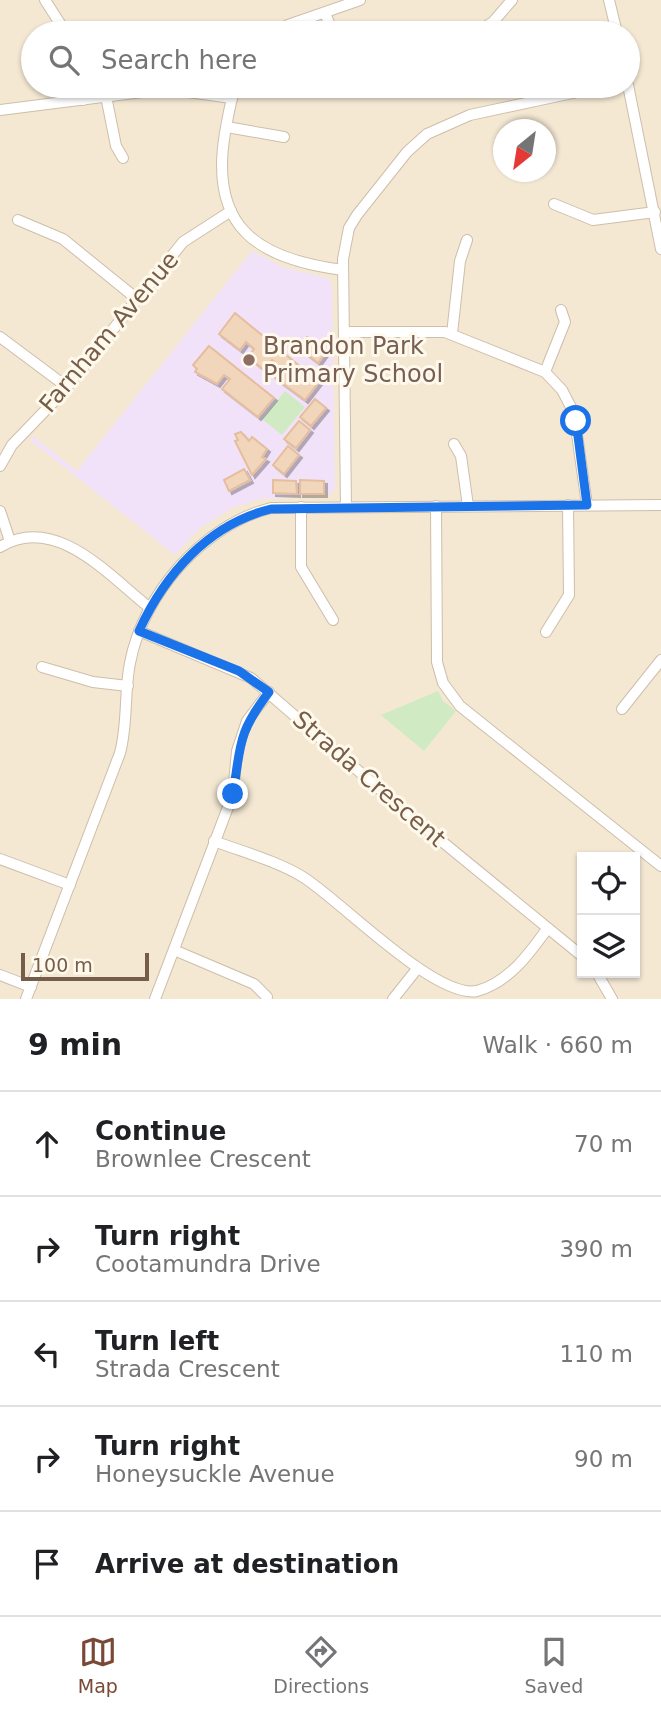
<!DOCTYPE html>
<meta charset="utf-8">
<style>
:root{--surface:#fff;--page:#f2f2f2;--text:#202124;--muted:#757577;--line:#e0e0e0;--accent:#7a4935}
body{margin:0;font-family:"DejaVu Sans",sans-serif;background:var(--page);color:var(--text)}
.controls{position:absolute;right:21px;bottom:21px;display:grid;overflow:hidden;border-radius:0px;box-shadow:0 2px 5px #0004}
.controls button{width:63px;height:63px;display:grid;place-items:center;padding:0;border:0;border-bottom:2px solid var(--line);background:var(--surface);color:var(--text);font:35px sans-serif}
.compass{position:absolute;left:493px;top:119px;width:63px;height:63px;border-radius:50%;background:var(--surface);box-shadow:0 2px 5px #0004;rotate:210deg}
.scale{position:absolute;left:21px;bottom:18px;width:128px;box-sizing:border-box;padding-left:7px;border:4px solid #765d4a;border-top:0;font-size:19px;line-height:24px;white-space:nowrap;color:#765d4a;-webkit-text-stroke:5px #fff9ec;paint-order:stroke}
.stop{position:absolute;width:21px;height:21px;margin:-16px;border:5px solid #1a73e8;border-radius:50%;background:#fff}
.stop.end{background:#1a73e8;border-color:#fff;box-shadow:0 2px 7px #0008}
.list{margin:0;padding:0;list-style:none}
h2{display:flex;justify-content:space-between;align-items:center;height:91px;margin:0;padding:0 28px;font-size:30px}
h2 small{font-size:23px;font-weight:400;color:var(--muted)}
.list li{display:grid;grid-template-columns:46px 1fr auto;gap:21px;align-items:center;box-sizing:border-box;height:105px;padding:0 28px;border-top:2px solid var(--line)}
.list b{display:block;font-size:26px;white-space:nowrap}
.list p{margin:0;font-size:23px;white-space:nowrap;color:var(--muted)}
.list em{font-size:23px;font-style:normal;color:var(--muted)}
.icon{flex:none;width:38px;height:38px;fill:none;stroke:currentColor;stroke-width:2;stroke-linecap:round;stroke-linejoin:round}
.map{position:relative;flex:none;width:661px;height:999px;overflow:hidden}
.search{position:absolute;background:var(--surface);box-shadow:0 2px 5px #0004;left:21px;right:21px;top:21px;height:77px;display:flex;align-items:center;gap:18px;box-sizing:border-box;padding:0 24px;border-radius:38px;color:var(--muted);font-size:26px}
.sheet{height:616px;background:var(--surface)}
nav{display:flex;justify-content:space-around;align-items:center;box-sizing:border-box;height:98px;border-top:2px solid var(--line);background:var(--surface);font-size:19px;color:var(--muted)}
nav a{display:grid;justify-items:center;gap:4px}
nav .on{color:var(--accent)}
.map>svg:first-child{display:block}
.residential{fill:#f4e8d3;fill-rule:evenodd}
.education{fill:#f2e2f9}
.green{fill:#d0ebc3}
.building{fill:#f2d6bc;stroke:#e5be9d;stroke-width:2;filter:url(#shadow)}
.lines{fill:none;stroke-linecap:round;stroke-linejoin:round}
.minor-casing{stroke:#cebeab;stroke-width:12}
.minor{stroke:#fff;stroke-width:10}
.route{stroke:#1a73e8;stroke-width:9}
.education-dot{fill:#8d6e63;stroke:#fff9ec;stroke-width:2.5}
.labels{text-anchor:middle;stroke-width:6;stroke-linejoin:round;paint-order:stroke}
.street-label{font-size:24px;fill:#765d4a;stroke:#fff9ec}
.education-label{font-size:24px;fill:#785e54;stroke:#fff9ec;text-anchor:start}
</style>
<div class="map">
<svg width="661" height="999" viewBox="0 0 661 999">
<defs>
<filter id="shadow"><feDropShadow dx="3" dy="3" stdDeviation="0" flood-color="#0004"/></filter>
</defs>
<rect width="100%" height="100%" fill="#fdf5e5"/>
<path class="residential" d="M0 0H661V999H0ZM33 33H628V86H33ZM504 130H546V172H504ZM582 857H635V973H582Z"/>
<path class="education" d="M252 251 282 267 327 278 332 284 335 487 331 494 324 495 260 499 232 508 200 528 175 555 30 440 33 436 77 471Z"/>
<g class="green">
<path d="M285 391 305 407 282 435 262 419Z"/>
<path d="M438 691 443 701 456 711 424 751 381 715Z"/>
</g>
<g class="building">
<path d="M235 313 319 382 305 400 275 378 282 369 272 360 264 370 248 357 254 349 246 342 240 350 219 334Z"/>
<path d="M307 337 326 352 318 363 299 348Z"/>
<path d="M209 346 274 398 258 417 222 389 230 379 224 375 217 384 195 372 197 369 193 365Z"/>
<path d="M315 399 326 408 311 426 300 417Z"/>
<path d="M299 421 310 430 296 448 284 439Z"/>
<path d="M241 432 249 441 252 437 267 449 262 457 266 459 252 475 235 441 238 440 235 434Z"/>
<path d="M288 446 299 455 284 474 273 465Z"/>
<path d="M244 469 250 480 229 491 224 480Z"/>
<path d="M273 480 296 481 297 494 273 493Z"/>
<path d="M300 480 324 481V494H300Z"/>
</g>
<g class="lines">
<defs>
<g id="minor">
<path d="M45 0 66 33"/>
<path d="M609 0 617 33"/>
<path d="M325 13 333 33"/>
<path d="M485 27 493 22 512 0"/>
<path d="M276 33 288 25 360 0"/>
<path d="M628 85 661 249"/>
<path d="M80 86 83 100"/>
<path d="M236 86C230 101 228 117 225 133 209 227 257 259 343 270"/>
<path d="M106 96 116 146 123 158"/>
<path d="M0 110 166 89 232 98"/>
<path d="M227 127 284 137"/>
<path d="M554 204 593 220 655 212"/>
<path d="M18 220 63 239 137 299"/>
<path d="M344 332H445L545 372 562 390 574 413 587 505"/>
<path d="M452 334 460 261 467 240"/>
<path d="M0 337 67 387"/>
<path d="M545 372 565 322 561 310"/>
<path d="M454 444 461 456 468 506"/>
<path d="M0 466 12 445 62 393 183 242 231 211"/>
<path d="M436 506 437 662 443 683 460 706 661 866"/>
<path d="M301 507V567L333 620"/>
<path d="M346 507 343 259 349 228 357 215 407 152 427 134 470 115 605 86"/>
<path d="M0 511 10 541"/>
<path d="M0 547C56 513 109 576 150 608"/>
<path d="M139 631 251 678 406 812 582 956"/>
<path d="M546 632 569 595 568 505"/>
<path d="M42 667 93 682 128 686"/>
<path d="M622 709 661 660"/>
<path d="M214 841C243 852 277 861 303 877 340 900 435 999 477 991 509 982 529 954 547 929"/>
<path d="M0 859 70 885"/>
<path d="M174 950 254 984 267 997"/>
<path d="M597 973 612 999"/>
<path d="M0 975 31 987"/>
<path d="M26 999 120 753C128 723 124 693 130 663 143 594 203 525 271 508L661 505"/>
<path d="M155 999 233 794 237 751 247 721 269 692"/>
<path d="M393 999 417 969"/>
</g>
</defs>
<use href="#minor" class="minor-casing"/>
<use href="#minor" class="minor"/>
</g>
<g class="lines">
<path class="route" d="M233 794C241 745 237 734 269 692L239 671 139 631C165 574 209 524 271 509L587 505 576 421"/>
</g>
<circle class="education-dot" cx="249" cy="360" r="7"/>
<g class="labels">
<g class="street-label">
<text transform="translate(109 332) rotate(-50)" y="8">Farnham Avenue</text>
<text transform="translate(369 779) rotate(41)" y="8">Strada Crescent</text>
</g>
<g class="education-label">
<text x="263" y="354">Brandon Park<tspan x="263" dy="28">Primary School</tspan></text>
</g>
</g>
</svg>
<div class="controls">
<button><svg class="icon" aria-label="locate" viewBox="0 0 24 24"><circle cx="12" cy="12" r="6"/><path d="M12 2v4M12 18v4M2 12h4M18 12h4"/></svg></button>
<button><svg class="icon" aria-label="layers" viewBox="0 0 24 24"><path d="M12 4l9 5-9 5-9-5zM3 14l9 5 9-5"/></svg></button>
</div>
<svg class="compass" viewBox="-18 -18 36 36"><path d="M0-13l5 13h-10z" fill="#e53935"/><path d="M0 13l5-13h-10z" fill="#757577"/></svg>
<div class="scale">100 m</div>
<div class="stop" style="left:576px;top:421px"></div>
<div class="stop end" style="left:233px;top:794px"></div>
<div class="search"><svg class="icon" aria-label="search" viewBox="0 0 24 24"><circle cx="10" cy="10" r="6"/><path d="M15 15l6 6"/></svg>Search here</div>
</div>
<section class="sheet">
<h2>9 min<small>Walk · 660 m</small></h2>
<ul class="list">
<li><svg class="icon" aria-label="ahead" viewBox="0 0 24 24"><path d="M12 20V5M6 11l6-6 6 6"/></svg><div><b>Continue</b><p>Brownlee Crescent</p></div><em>70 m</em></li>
<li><svg class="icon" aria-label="right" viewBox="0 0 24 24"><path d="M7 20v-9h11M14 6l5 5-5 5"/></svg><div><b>Turn right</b><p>Cootamundra Drive</p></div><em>390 m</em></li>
<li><svg class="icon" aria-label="left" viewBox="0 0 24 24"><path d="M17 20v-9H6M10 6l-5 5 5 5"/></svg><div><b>Turn left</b><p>Strada Crescent</p></div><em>110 m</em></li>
<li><svg class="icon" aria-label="right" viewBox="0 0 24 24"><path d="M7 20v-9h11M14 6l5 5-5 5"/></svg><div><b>Turn right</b><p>Honeysuckle Avenue</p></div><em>90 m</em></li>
<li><svg class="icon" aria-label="arrive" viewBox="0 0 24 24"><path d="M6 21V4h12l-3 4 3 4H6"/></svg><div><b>Arrive at destination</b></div></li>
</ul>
</section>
<nav>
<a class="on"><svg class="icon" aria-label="map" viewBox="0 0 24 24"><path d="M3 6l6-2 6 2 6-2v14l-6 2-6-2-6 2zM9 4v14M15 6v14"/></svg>Map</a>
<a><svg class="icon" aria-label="directions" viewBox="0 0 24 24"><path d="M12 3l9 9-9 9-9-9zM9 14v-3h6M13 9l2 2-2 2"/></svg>Directions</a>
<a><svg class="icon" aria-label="saved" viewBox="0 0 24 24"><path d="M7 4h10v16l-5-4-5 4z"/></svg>Saved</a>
</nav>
